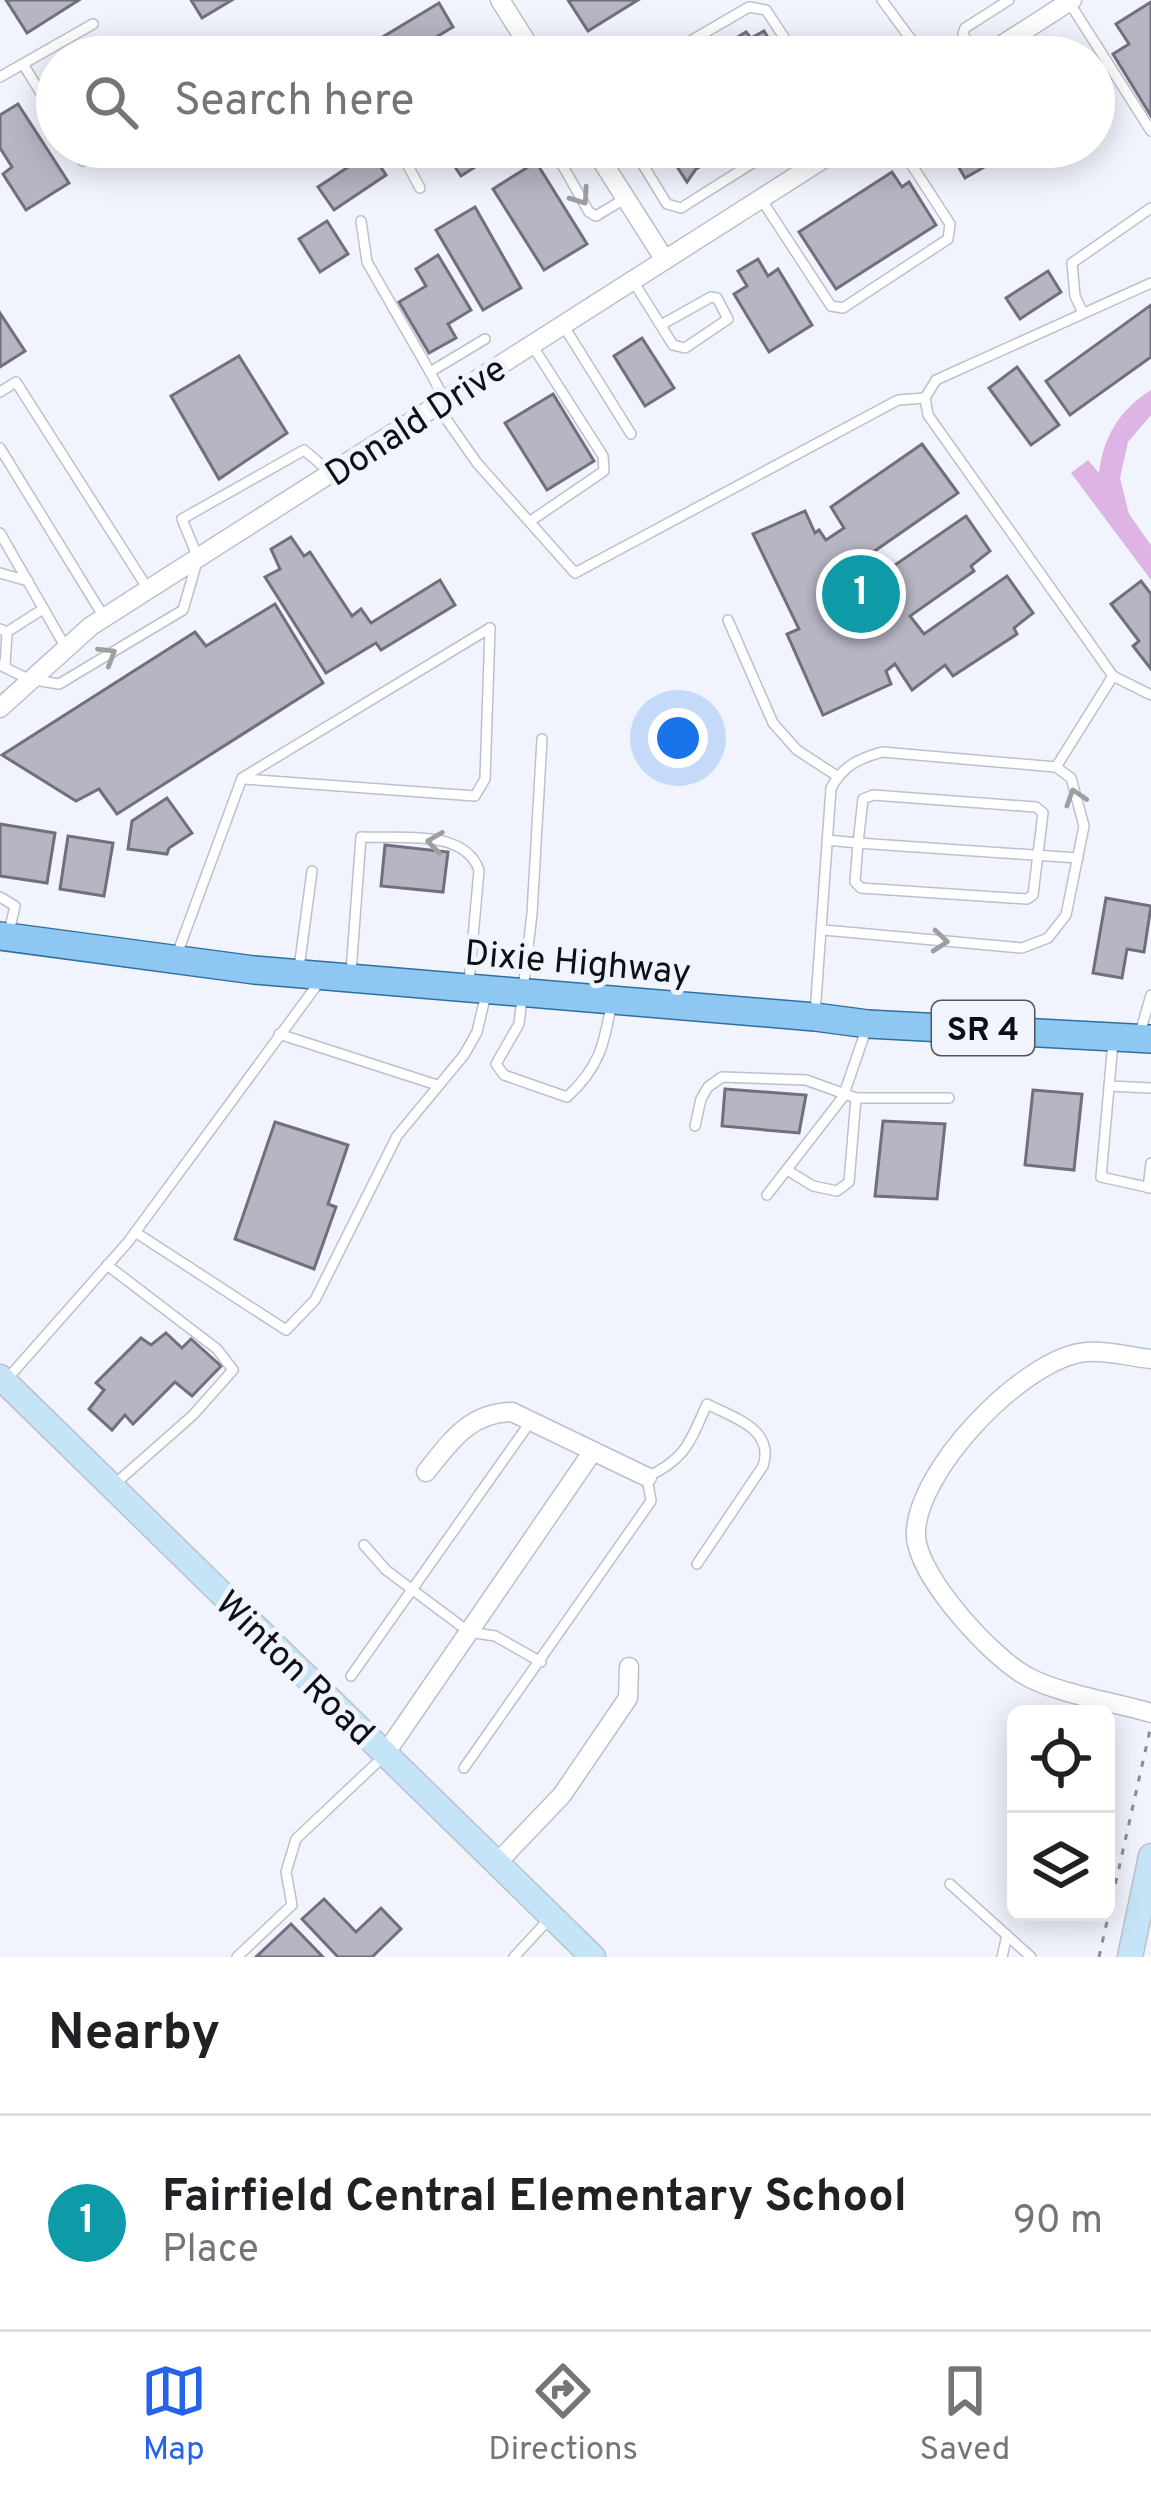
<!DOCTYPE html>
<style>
:root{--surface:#fff;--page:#f6f6f6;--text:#202124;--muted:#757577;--line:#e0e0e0;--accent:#2563eb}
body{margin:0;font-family:Overpass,sans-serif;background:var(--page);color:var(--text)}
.controls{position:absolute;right:36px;bottom:36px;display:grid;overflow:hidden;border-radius:18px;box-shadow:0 6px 30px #0003}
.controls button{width:108px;height:108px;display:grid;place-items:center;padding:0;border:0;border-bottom:3px solid var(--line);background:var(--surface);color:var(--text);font:60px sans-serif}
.you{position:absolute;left:678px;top:738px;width:42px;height:42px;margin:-30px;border:9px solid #fff;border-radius:50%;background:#1a73e8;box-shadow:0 0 0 18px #1a73e833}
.badge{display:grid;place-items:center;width:78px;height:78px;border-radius:50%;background:var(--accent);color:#fff;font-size:39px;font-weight:700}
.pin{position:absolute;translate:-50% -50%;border:6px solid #fff;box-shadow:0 3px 12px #0006}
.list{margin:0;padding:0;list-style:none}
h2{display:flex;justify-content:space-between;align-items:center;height:156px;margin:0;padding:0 48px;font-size:51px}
h2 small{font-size:39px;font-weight:400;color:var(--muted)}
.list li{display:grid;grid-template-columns:78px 1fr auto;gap:36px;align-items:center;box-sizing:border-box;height:216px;padding:0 48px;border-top:3px solid var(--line)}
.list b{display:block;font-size:45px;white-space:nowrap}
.list p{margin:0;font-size:39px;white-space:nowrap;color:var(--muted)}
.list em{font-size:39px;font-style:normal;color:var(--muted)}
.icon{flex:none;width:66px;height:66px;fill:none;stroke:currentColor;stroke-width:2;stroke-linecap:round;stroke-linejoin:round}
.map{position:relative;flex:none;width:1151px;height:1957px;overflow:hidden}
.search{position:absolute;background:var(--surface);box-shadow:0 6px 30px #0003;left:36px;right:36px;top:36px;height:132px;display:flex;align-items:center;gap:30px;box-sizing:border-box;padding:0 42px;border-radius:66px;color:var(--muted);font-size:45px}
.sheet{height:372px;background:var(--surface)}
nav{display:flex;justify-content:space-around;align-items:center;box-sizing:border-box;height:168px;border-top:3px solid var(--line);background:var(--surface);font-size:33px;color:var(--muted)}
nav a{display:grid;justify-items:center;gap:6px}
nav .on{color:var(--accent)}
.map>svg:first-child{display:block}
.green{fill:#deb4e5}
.building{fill:#b7b4c3;stroke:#716f7c;stroke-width:3}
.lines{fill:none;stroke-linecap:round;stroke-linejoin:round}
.lane-casing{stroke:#bac0ce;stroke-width:12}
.street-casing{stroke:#bac0ce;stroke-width:21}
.secondary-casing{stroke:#bac0ce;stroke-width:27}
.primary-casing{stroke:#2f709e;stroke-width:30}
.path{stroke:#8b8d95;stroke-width:3;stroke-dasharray:6 9;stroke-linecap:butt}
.lane{stroke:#fff;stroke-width:9}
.street{stroke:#fff;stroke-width:18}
.secondary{stroke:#c6e4f8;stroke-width:24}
.primary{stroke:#8ec8f2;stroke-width:27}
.oneway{stroke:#9e9fa1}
.labels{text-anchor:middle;stroke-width:10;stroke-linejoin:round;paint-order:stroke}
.shield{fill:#f1f4fd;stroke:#51545a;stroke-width:3}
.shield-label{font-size:33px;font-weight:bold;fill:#0d0f14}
.street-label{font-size:36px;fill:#0d0f14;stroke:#f1f4fd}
</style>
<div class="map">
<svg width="1151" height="1957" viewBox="0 0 1151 1957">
<rect width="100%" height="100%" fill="#f1f4fd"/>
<path class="green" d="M1151 390V415L1128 442 1120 478 1129 514 1151 545V580L1071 473 1088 460 1099 473C1103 437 1120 409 1151 390Z"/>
<g class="building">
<path d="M6 0H79L27 33Z"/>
<path d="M191 0H232L202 18Z"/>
<path d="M568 0H638L588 31Z"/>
<path d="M1151 2V116L1113 54 1129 44 1116 24Z"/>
<path d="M439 3 453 27 403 57H379L371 44Z"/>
<path d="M764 31 780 57H722L729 53 726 44 746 32 751 38Z"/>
<path d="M18 104 69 183 26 210 3 174 12 167 0 148V115Z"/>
<path d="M442 147H506L461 176Z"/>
<path d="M652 147H734L739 154 721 155 696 169 687 182 672 159 663 164Z"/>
<path d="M947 147H1003L1007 154 965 178Z"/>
<path d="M371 152 386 175 334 210 318 187Z"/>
<path d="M536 162 587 244 544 270 493 189Z"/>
<path d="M892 172 902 187 909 182 936 225 836 289 799 232Z"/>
<path d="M475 207 521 288 483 310 436 230Z"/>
<path d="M327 221 348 254 320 272 299 239Z"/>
<path d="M438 255 471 310 448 324 456 338 429 353 399 302 426 286 416 269Z"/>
<path d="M758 259 768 276 778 269 812 325 769 352 734 294 747 286 738 271Z"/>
<path d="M1048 271 1061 292 1020 319 1006 298Z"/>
<path d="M1151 305V357L1070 415 1046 381Z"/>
<path d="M0 313 25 351 0 367Z"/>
<path d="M642 338 674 388 645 406 614 356Z"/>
<path d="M239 356 287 433 219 479 171 396Z"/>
<path d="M1017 367 1059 425 1031 445 989 388Z"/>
<path d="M553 394 594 461 547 490 505 423Z"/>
<path d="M922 444 958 493 869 555 882 574 966 516 990 551 971 566 974 571 910 616 924 634 1007 576 1033 613 1014 628 1017 634 953 676 945 665 912 690 895 664 886 671 891 684 823 715 787 634 799 629 753 534 805 511 815 533 819 530 826 540 844 528 831 507Z"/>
<path d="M291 537 304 556 310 552 352 616 361 609 371 623 440 580 455 605 381 650 376 643 326 673 265 577 280 569 271 549Z"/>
<path d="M1141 581 1151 594V669L1133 646 1139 641 1111 604Z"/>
<path d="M275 604 323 683 117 814 99 789 76 801 2 755 195 632 206 646Z"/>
<path d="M167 798 192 833 169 848 167 854 128 849 132 821Z"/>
<path d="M0 824 55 833 47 883 0 876Z"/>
<path d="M68 836 113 843 104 896 60 889Z"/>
<path d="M385 845 448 852 443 892 381 886Z"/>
<path d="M1106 898 1151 906 1144 952 1127 949 1122 978 1093 973Z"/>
<path d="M725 1089 806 1095 799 1133 722 1126Z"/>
<path d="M1033 1090 1082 1094 1074 1170 1025 1165Z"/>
<path d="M883 1121 945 1124 937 1199 875 1196Z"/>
<path d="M275 1122 348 1145 328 1204 336 1207 314 1269 235 1239Z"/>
<path d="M166 1333 182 1348 191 1339 221 1366 192 1396 175 1382 133 1424 125 1415 112 1430 89 1409 104 1390 96 1383 141 1338 151 1345Z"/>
<path d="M324 1899 356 1932 381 1908 401 1929 372 1957H338L302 1919Z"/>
<path d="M291 1924 323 1957H256Z"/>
</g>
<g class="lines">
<defs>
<g id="lane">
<path d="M882 0 924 57"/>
<path d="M1069 2 1151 131"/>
<path d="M663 57 749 7 766 10 797 57"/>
<path d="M977 57 963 34 965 28 1009 0"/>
<path d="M23 64 57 119"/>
<path d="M0 77 93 24"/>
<path d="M74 147 83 161"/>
<path d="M398 147 420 188"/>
<path d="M552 147 589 212 596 216 626 198"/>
<path d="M632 147 667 204 681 208 778 147"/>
<path d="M761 199 831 306 843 308 948 239 950 224 900 147"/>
<path d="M361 221 367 262 430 372"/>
<path d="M633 281 673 345 685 348 728 319 717 298 711 297 661 325"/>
<path d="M1083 313 1075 296 1072 263 1151 208"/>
<path d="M563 325 631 434"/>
<path d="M0 392 16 382 148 589"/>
<path d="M445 400 430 372 485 339"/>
<path d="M437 406 477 463 575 573 898 400 925 398"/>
<path d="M0 448 104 617"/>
<path d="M532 520 604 471 603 456 532 345"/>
<path d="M0 533 66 648"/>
<path d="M0 573 28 581"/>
<path d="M728 620 773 723 797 750 837 776"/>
<path d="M0 629 7 632 5 666"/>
<path d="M7 632 43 609"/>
<path d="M0 665 28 679 59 684 183 610 198 558 182 519 304 450 331 473"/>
<path d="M1113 676 928 415 925 398 936 380 1151 283"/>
<path d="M542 739 532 914 519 1024 496 1064 504 1075 567 1097C600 1067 604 1044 612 1001"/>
<path d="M1056 767 1113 676 1151 695"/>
<path d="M245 779 475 796 485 779 490 628"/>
<path d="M827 840 858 843 855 882 861 888 1027 899 1033 895 1043 813 1036 807 873 795 863 799 858 843 1078 858"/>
<path d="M0 897 15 906 8 936"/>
<path d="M176 957 242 778 490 628"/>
<path d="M299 968 312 871"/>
<path d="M351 972 361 837C398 839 464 828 479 870L469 982"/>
<path d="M815 1014 831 788C844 765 858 759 882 752L1056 767 1071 778 1084 826 1066 915 1048 938 1022 948 824 930"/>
<path d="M1140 1033 1151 995"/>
<path d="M279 1034 437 1085"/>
<path d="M1113 1042 1101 1177 1151 1188"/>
<path d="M1109 1086 1151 1088"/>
<path d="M856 1098H949"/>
<path d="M695 1126 701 1099 708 1087 722 1077 806 1080 856 1098 849 1182 837 1191 813 1186 787 1170"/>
<path d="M1148 1188 1151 1163"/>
<path d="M767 1195 843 1097 867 1027"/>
<path d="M135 1232 286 1330 315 1300 397 1136 464 1055 477 1032 486 994"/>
<path d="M107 1265 217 1349 233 1370 193 1415 116 1483"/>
<path d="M8 1378 128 1242 320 981"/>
<path d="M364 1545 386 1570 469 1632 495 1636 541 1662"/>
<path d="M351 1676 531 1421"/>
<path d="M464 1768 651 1501 647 1477C686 1459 690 1442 707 1404 734 1418 775 1429 763 1466L697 1564"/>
<path d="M950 1884 1031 1957"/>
<path d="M237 1957 292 1905 286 1872 296 1839 383 1757"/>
<path d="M514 1957 551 1917"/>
<path d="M1002 1957 1007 1935"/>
</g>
<g id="street">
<path d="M500 0 536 57"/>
<path d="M983 57 1072 0"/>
<path d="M593 147 665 260"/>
<path d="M0 708 91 626 842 147"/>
<path d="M1151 1359C1131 1357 1107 1350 1087 1352 1025 1356 912 1474 916 1537 919 1578 992 1658 1028 1677 1057 1693 1117 1703 1151 1713"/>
<path d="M426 1472C451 1441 469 1413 512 1412L647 1477"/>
<path d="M385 1754 593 1451"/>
<path d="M497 1863 562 1795 628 1698 629 1667"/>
</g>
<g id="secondary">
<path d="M0 1377 593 1957"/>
<path d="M1130 1957 1151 1856"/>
</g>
<path id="primary" d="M0 936 254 970 815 1017 868 1024 1151 1039"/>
</defs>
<use href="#lane" class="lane-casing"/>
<use href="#street" class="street-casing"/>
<use href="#secondary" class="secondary-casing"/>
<use href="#primary" class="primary-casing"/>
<path class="path" d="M1099 1957 1150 1730"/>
<use href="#lane" class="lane"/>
<use href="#street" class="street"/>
<use href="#secondary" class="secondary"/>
<use href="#primary" class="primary"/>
</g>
<defs><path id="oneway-chevron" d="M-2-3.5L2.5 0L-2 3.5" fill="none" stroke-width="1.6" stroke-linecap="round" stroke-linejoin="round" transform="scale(3)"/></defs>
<g class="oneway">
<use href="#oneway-chevron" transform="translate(581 197) rotate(55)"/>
<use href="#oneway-chevron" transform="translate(108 655) rotate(-31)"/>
<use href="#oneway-chevron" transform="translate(1075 797) rotate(-108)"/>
<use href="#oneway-chevron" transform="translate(435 842) rotate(-172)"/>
<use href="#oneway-chevron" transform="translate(940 941) rotate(5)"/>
</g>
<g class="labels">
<rect class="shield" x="932" y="1001" width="102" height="54" rx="9"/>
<g class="shield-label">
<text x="983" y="1040">SR 4</text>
</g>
<g class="street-label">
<text transform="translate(415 420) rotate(-33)" y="13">Donald Drive</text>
<text transform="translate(578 961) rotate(5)" y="13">Dixie Highway</text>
<text transform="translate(296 1667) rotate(44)" y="13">Winton Road</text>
</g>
</g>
</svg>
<div class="controls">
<button><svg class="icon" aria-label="locate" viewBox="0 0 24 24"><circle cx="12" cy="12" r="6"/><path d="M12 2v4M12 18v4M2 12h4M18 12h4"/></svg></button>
<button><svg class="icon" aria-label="layers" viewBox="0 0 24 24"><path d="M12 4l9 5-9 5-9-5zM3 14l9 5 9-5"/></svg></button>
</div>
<div class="you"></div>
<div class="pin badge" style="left:861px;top:594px;background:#0f9aa8">1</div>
<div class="search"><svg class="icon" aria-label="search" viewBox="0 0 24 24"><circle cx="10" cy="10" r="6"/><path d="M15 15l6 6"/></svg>Search here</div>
</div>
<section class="sheet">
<h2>Nearby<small></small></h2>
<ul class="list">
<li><span class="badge" style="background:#0f9aa8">1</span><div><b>Fairfield Central Elementary School</b><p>Place</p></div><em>90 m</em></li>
</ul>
</section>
<nav>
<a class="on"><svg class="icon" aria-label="map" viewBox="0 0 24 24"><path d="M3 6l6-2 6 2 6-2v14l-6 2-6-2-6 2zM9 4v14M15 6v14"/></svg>Map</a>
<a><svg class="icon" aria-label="directions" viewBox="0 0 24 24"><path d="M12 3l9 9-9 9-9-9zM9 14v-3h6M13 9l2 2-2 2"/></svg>Directions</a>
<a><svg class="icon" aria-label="saved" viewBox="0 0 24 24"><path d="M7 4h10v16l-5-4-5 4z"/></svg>Saved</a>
</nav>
